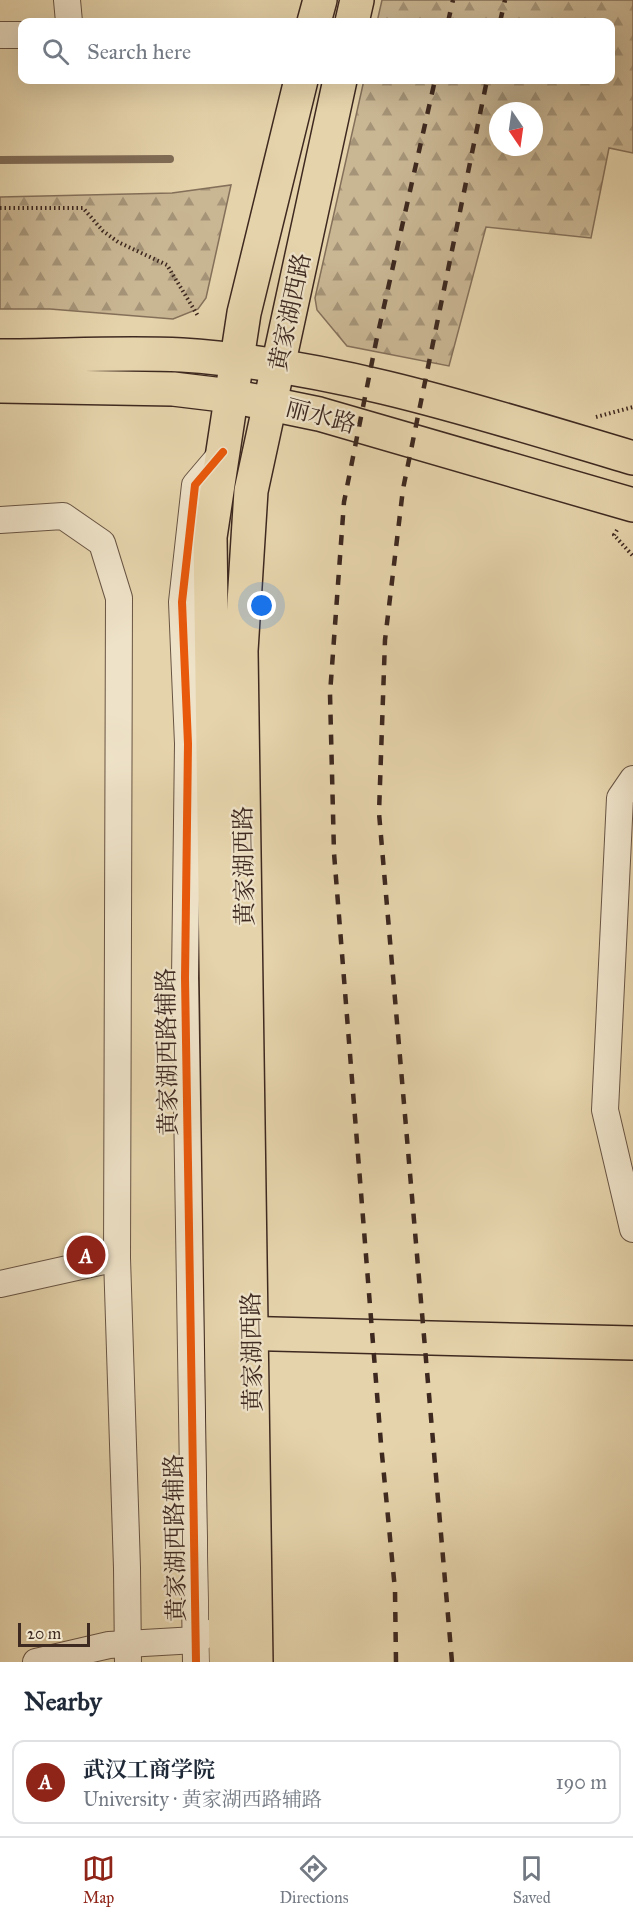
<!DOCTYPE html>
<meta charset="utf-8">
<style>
:root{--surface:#fff;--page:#f2f2f3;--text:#1f2937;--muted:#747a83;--line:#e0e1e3;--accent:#8f2418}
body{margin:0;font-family:"IM FELL Great Primer","Noto Serif SC",serif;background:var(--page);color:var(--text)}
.compass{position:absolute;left:489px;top:102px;width:54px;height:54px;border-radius:50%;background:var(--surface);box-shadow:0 6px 24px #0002;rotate:167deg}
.scale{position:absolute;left:18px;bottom:15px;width:72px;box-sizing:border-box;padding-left:6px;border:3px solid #3e2920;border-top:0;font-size:16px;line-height:21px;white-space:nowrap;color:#3e2920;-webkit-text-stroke:4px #eee2c8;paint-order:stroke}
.you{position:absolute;left:262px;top:606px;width:21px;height:21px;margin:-15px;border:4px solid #fff;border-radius:50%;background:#1a73e8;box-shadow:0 0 0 9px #1a73e833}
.badge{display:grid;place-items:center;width:39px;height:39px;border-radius:50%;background:var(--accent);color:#fff;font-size:20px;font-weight:700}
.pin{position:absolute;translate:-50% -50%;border:3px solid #fff;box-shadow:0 2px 6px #0006}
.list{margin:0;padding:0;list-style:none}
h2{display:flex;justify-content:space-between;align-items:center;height:78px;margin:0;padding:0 24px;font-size:26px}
h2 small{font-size:20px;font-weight:400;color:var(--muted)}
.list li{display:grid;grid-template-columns:39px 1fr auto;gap:18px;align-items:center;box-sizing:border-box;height:84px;margin:0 12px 12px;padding:0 12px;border:2px solid var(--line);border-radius:12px}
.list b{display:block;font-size:22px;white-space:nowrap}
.list p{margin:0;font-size:20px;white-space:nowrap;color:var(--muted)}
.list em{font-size:20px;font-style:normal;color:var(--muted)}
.icon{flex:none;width:33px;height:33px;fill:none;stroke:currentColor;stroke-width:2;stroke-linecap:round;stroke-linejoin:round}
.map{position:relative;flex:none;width:633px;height:1662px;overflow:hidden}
.search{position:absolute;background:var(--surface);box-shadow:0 6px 24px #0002;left:18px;right:18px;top:18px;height:66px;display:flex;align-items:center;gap:15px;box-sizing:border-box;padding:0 21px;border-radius:12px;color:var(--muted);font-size:22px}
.sheet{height:174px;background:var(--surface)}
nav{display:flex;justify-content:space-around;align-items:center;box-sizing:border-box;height:84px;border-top:2px solid var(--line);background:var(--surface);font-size:16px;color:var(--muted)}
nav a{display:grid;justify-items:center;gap:3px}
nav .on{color:var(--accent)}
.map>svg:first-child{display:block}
.forest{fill:url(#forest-firs);stroke:#84705a;stroke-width:1.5;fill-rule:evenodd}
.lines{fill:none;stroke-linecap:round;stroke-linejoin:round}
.stream{stroke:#806c57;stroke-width:8}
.minor-casing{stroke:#685443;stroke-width:28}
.major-casing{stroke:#3e2920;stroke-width:36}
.path{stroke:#3e2920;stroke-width:4;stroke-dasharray:1.5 3;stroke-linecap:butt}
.minor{stroke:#eee2c8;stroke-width:26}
.major{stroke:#e5d3ab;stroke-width:33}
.rail{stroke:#3e2920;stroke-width:4.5;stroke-dasharray:10 10;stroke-linecap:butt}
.cycleway-casing{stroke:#eee2c8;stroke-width:11}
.cycleway{stroke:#e8590c;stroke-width:8}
.labels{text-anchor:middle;stroke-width:4.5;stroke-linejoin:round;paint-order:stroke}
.street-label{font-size:24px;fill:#3e2920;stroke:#eee2c8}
</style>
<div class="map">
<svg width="633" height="1662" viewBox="0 0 633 1662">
<defs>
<pattern id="forest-firs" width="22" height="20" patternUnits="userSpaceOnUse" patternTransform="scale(1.5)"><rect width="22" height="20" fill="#c9b693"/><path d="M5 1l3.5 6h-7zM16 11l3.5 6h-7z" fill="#a59478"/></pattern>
</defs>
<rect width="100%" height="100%" fill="#e5d3ab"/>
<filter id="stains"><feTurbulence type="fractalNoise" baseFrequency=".00333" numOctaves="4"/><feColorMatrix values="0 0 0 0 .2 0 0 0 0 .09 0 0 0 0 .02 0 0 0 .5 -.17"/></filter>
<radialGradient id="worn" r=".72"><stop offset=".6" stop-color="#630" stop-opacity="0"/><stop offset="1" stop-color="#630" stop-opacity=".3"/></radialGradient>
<g class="forest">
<path d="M382 0H633V153L609 148 591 238 486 227 449 366 347 346 317 310 315 298 364 80H610V22H377ZM498 111H534V147H498Z"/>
<path d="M231 185 206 298 198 309 173 319 50 309H0V197L172 193Z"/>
</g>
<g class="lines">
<path class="stream" d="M0 160 170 159"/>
<defs>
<g id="minor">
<path d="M67 0 69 22"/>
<path d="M0 35H22"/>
<path d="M0 520 63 516 102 543 119 598 117 1258 0 1284"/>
<path d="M633 779 620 798 605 1110 633 1229"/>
<path d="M117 1258 127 1568 128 1662"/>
<path d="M36 1662 109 1645 196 1640 209 1633"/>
<path d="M196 1662 185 978 188 744 182 602 195 485 223 452"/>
</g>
<g id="major">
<path d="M314 22 320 0"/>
<path d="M352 22 357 0"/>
<path d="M0 356C60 356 122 352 182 355 337 365 485 414 633 458"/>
<path d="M0 386 173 389 231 396 319 414 633 505"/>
<path d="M230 1333 633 1343"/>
<path d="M226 1662 210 537 244 313 301 80"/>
<path d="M256 1662 241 651 251 491 340 80"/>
</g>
</defs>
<use href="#minor" class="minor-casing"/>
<use href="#major" class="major-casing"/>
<g class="path">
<path d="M0 208H83L103 231 118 242 167 265 198 316"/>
<path d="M596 417 633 407"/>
<path d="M617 530 614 535 633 556"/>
</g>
<use href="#minor" class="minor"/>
<use href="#major" class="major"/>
<g class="rail">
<path d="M448 22 453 0"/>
<path d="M500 22 505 0"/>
<path d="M396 1662 395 1590 381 1444 334 853 330 694 344 502 376 342 435 80"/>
<path d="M452 1662 379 813 385 640 403 489 487 80"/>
</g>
<defs>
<path id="cycleway" d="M196 1662 185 978 188 744 182 602 195 485 223 452"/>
</defs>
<use href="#cycleway" class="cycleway-casing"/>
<use href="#cycleway" class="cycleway"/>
</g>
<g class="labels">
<g class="street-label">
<text transform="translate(290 312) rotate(-78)" y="8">黄家湖西路</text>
<text transform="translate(321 416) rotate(15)" y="8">丽水路</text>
<text transform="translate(244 866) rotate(-91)" y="8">黄家湖西路</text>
<text transform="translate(167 1052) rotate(-91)" y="8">黄家湖西路辅路</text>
<text transform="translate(252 1352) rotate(-91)" y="8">黄家湖西路</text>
<text transform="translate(175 1538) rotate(-91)" y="8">黄家湖西路辅路</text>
</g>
</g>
<rect width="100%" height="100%" filter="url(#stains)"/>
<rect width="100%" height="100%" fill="url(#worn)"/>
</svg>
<svg class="compass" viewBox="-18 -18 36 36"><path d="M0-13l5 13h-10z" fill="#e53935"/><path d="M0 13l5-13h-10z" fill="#747a83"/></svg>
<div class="scale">20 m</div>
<div class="you"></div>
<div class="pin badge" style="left:86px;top:1255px">A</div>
<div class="search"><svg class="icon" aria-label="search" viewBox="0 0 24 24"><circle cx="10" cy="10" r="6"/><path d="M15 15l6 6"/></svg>Search here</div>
</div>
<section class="sheet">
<h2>Nearby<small></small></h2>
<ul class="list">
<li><span class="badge">A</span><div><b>武汉工商学院</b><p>University · 黄家湖西路辅路</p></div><em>190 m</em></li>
</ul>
</section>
<nav>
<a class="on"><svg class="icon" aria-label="map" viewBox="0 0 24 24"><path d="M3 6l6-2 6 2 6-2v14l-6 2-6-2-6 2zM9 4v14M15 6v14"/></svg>Map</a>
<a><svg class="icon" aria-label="directions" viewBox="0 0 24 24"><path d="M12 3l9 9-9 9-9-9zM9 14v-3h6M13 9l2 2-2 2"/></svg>Directions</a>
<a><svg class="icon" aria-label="saved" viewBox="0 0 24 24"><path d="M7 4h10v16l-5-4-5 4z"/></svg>Saved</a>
</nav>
